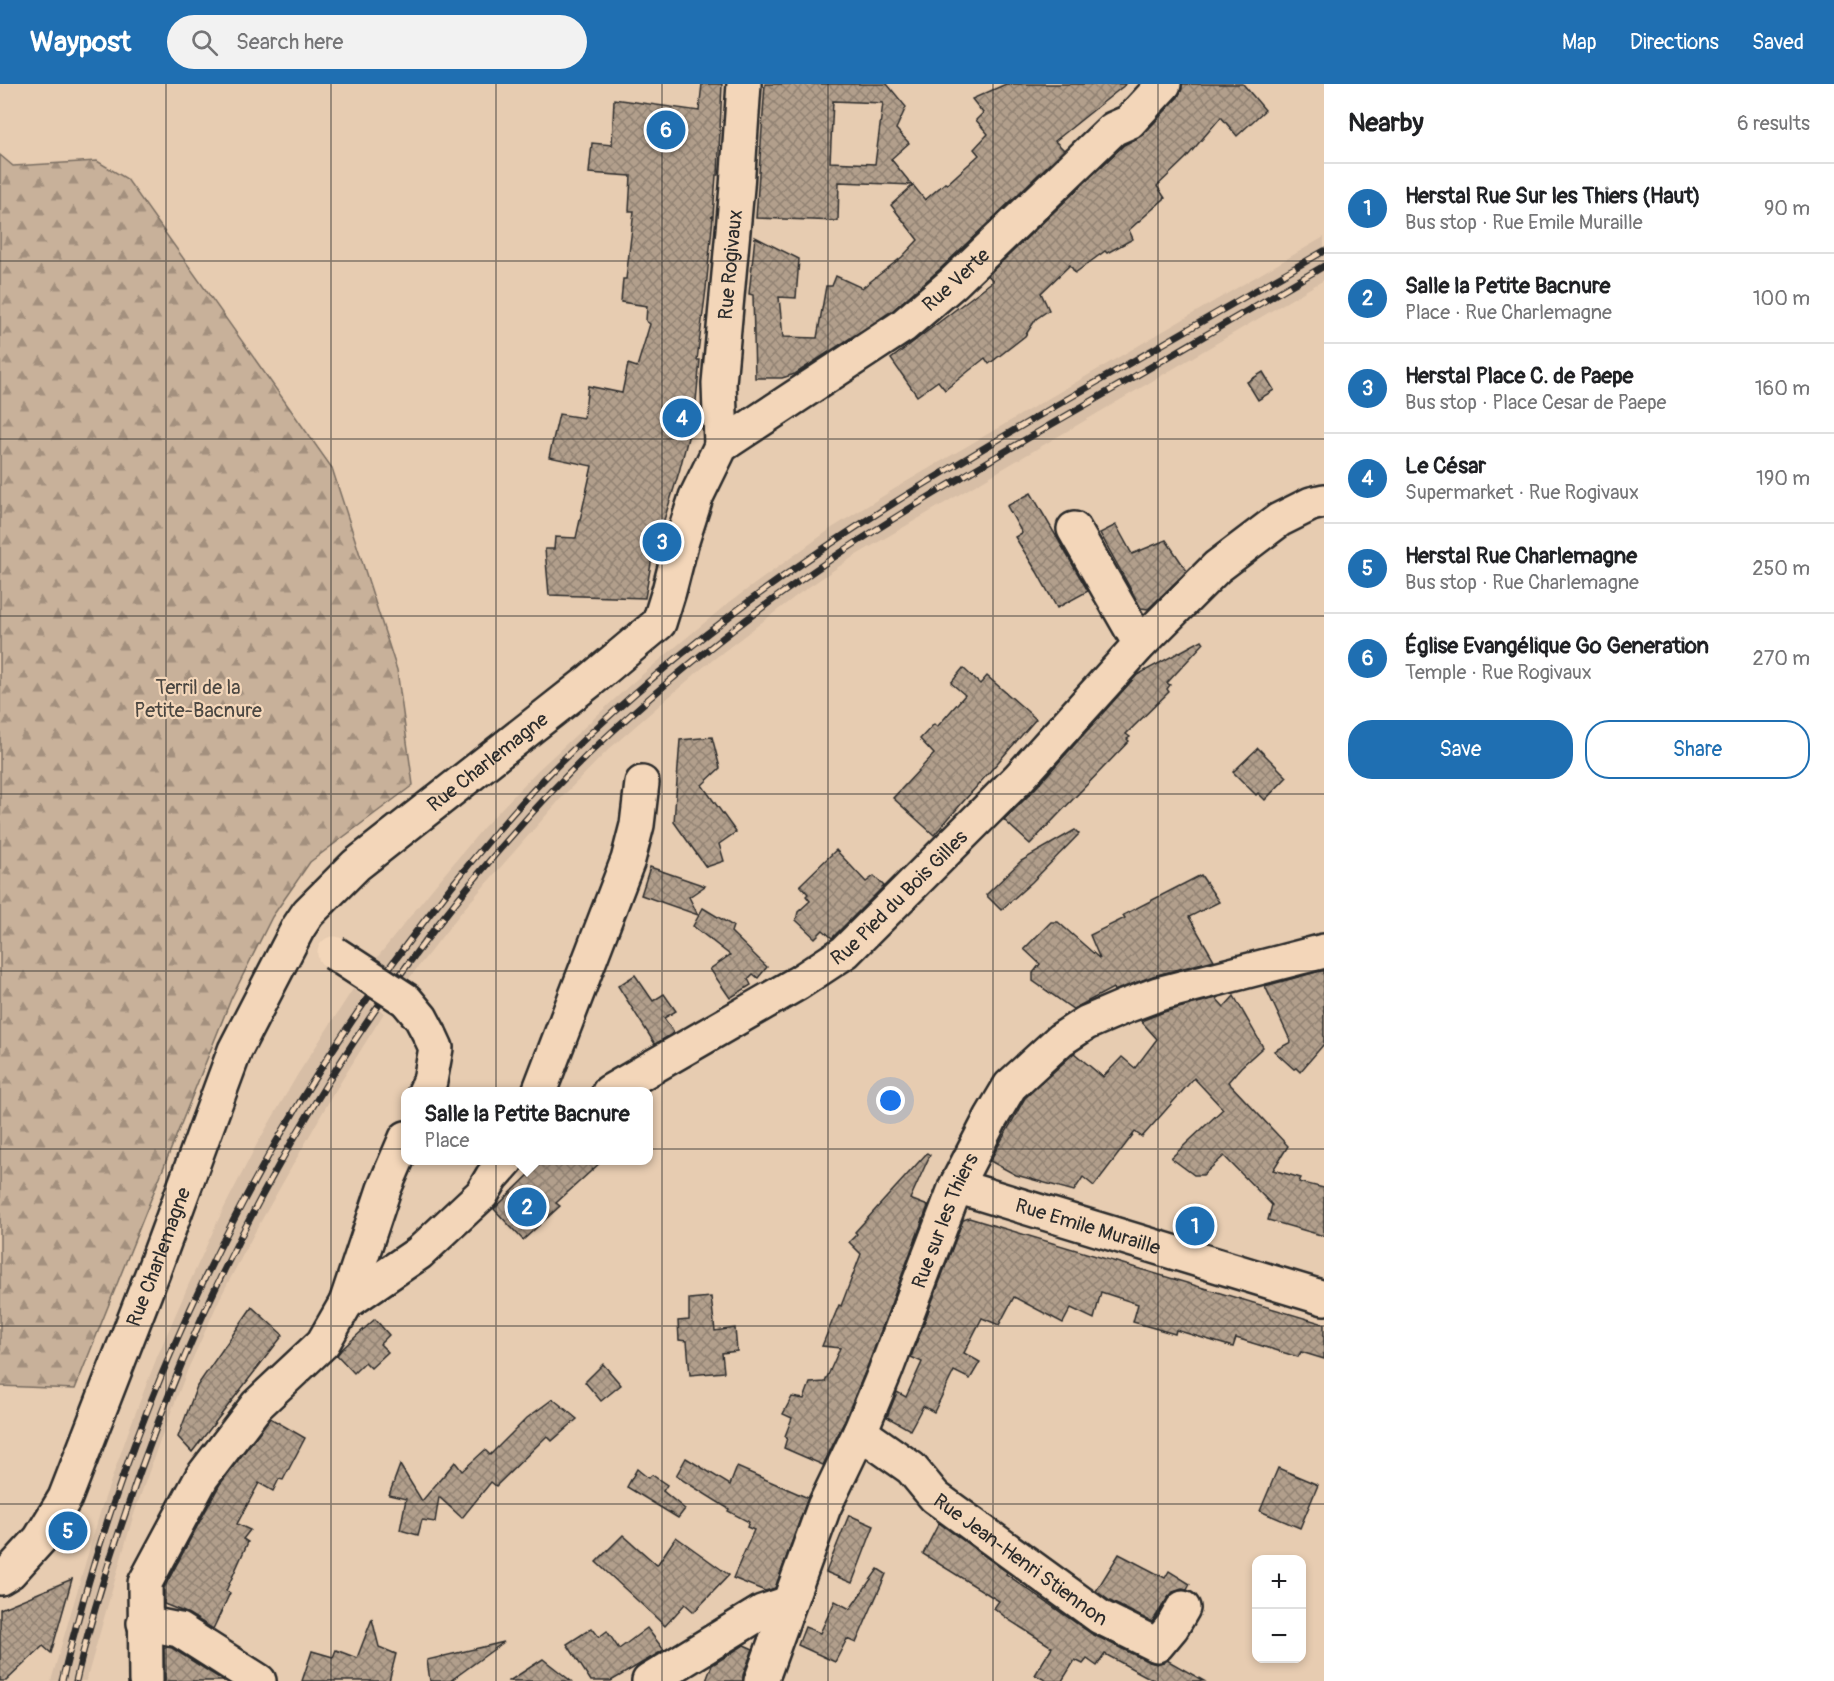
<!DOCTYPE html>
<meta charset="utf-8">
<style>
:root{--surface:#fff;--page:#f2f2f2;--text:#202124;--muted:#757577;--line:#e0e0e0;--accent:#1f6fb2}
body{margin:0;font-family:Pangolin,sans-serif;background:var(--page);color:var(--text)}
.controls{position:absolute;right:18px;bottom:18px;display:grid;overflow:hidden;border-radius:12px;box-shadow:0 3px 9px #0003}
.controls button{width:54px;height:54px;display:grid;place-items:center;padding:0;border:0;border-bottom:2px solid var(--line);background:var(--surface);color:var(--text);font:30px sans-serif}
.you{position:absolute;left:891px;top:1017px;width:21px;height:21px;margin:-15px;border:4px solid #fff;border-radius:50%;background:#1a73e8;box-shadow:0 0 0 9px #1a73e833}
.badge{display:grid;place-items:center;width:39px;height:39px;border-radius:50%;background:var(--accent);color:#fff;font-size:20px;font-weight:700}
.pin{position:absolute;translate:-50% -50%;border:3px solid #fff;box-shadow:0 2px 6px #0006}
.popup{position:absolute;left:401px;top:1003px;width:252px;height:78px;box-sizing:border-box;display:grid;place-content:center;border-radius:12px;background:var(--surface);filter:drop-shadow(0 2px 4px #0005);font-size:20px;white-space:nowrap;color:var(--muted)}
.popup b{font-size:22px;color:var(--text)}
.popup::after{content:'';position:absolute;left:50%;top:100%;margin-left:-12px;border:12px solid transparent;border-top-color:var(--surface)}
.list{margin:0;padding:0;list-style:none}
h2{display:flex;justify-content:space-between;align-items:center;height:78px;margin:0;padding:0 24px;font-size:26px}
h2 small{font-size:20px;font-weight:400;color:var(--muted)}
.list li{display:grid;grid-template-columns:39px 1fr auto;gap:18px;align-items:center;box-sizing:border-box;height:90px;padding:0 24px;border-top:2px solid var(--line)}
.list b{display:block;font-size:22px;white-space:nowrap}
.list p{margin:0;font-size:20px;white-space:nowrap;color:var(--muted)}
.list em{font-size:20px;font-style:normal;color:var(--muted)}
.actions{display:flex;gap:12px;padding:18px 24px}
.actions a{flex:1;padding:14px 0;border:2px solid var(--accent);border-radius:24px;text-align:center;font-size:21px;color:var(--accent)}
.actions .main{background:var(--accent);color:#fff}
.icon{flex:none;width:33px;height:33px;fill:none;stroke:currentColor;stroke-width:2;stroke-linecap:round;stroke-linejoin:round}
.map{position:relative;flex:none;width:1324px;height:1597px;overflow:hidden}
header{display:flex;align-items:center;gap:36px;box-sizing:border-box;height:84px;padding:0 30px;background:var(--accent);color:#fff}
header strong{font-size:28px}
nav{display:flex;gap:33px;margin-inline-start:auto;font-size:21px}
.search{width:420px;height:54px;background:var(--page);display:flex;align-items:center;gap:15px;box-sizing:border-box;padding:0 21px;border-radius:33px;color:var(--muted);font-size:22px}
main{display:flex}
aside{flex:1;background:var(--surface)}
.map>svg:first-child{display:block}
.built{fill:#d7bea6}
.forest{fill:url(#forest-firs);stroke:#7a6e62;stroke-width:1.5}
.building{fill:url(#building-cross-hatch);stroke:#2b2b2b;stroke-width:1.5;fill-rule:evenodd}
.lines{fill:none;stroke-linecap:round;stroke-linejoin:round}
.minor-casing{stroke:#2b2b2b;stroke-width:38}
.minor{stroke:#f3d6b9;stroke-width:33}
.rail-casing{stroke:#2b2b2b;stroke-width:7}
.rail{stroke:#f3d6b9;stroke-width:4.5;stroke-dasharray:14;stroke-linecap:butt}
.minor-bridge-casing{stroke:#2b2b2b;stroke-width:38;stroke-linecap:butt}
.minor-bridge{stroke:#f3d6b9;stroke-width:33}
.grid{fill:none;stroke:#2b2b2b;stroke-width:1.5;stroke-opacity:0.55}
.labels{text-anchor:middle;stroke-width:4.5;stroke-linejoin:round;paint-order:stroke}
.street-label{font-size:20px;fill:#2b2b2b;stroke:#f3d6b9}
.park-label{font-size:20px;fill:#4a4641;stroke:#f3d6b9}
</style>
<header>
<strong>Waypost</strong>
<div class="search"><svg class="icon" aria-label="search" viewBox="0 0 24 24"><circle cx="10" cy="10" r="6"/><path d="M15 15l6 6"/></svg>Search here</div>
<nav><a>Map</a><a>Directions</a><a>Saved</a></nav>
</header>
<main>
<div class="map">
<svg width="1324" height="1597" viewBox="0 0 1324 1597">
<defs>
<pattern id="forest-firs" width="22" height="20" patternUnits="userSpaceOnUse" patternTransform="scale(1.5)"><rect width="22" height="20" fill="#c8b19a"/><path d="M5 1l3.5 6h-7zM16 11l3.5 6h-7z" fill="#a3907e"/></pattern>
<pattern id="building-cross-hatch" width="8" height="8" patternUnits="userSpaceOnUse" patternTransform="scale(1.5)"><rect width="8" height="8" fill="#b29f8c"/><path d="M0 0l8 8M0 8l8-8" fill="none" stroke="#918273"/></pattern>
</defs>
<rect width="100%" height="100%" fill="#e7ccb1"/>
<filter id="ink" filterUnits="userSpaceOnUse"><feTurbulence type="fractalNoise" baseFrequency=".0167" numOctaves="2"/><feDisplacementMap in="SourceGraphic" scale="12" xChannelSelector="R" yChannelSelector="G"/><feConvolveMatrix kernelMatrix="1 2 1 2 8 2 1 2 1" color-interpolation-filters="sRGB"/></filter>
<g filter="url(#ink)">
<g class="built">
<path d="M1324 153V196L853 473 800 509 701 585 608 666 564 711 463 826 407 897 376 875 433 804 483 744 537 687 631 600 727 520 832 444 904 399Z"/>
<path d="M353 905 384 929 332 1012 256 1146 220 1214 188 1285 160 1356 133 1433 86 1597H51L102 1422 129 1346 157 1273 188 1202 221 1130 257 1060 298 990Z"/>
</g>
<path class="forest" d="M0 71 13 82 97 77 127 95 332 384 397 586 413 701 310 778 272 833 231 915 75 1305 0 1302Z"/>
<g class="building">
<path d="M702 0H722L718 91H716L713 132H711L713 133 706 205 697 276H700L695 327 679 388 659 452 656 451 645 514 549 511 545 465H554L555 453 576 454 592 382 549 373 559 330 584 334 588 302 622 309 628 280 637 283 650 240 646 237 647 222 621 218 623 195H626L634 127H629L631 92 589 89 592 59 612 61 614 15 699 27Z"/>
<path d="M765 0H887L906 23 896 45 909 59 891 75 912 101 839 98 838 137 756 134ZM833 17 883 19 875 80 830 78Z"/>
<path d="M1006 0H1126L1055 57 1064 66 940 185 892 227 795 290 782 294H755L753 211 749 210 755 153 799 175 796 214 779 213 783 253 817 254 826 202H832L836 192 862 204 902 173 918 156 891 121 913 101 925 116 945 99 947 100 979 71 974 65 988 50 976 36 983 29 972 15Z"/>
<path d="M1182 0H1243L1265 26 1237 52 1221 33 1186 74 1157 102 1165 114 1129 146 1133 155 1107 169 1105 167 1075 189 1070 181 1041 209 1049 226 1036 235 1025 252 989 280 985 274 945 306 938 297 917 312 891 275 993 197 988 191 1124 61 1143 51 1178 13 1182 5Z"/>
<path d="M1263 288 1274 306 1258 316 1247 298Z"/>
<path d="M1031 409 1088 507 1057 524 1037 488 1015 453 1022 449 1007 422Z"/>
<path d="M1116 441 1132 470 1166 456 1187 487 1148 525 1141 524 1100 449Z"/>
<path d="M1202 556 1204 559 1167 599 1170 601 1167 605 1169 608 1126 650 1130 653 1127 655 1129 657 1030 760 1004 736 1032 708 1137 591Z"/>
<path d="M963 584 980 600 987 592 1036 635 934 751 893 714 934 670 920 655 934 640 937 643 965 611 951 599Z"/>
<path d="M712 653 720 684 702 701 736 748 719 760 724 777 706 783 674 738 680 656Z"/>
<path d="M1258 664 1287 693 1265 716 1258 709 1256 711 1233 688Z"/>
<path d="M1075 746 1079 750 1032 798 1001 826 986 811 1021 777Z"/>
<path d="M836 766 866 798 874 792 884 802 832 854 823 846 815 854 796 836 798 828 810 817 806 812 808 810 800 801Z"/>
<path d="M650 783 705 802 689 813 698 831 641 811Z"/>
<path d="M1201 791 1219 818 1189 833 1214 876 1153 892 1114 907 1113 904 1073 925 1033 897V889L1040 880 1024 865 1051 838H1058L1100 875 1090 851 1125 834 1123 831Z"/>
<path d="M703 824 733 842 731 848 767 883 758 894 753 890 748 895 751 901 730 914 710 885 730 871 693 842Z"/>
<path d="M1324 886V960L1300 988 1296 984 1294 985 1274 967 1291 958 1265 902Z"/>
<path d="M635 891 653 917 664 910 676 927 664 934 674 949 655 960 618 902Z"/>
<path d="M1234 912 1263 963 1241 983 1228 998 1288 1062 1273 1086 1301 1094 1299 1098 1324 1104V1152L1268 1136 1272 1121 1224 1072 1203 1091H1194L1171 1074 1223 1025 1194 994 1142 1053 1135 1048 1094 1102 1083 1093 1074 1107 1016 1091 990 1077 1025 1014 1072 971 1074 969 1103 993 1122 973 1135 984 1157 955 1141 937 1164 928 1216 914 1224 923Z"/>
<path d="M927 1069 930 1071 910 1115 928 1122 868 1281 843 1340 823 1381 784 1364 787 1354 785 1352 792 1334 783 1330 792 1313 804 1315 810 1299 825 1298 840 1264 822 1262 839 1221 841 1222 861 1170 849 1158 857 1150 855 1148Z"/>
<path d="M543 1077H602L556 1119 560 1122 523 1156 494 1125Z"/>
<path d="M969 1134 1324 1240V1275L1301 1268 1298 1273 1236 1254 1233 1263 1176 1246 1175 1250 1133 1238 1138 1220 1101 1208 1094 1235 1071 1224 1063 1239 1014 1213 999 1241 982 1234 964 1269 980 1278 970 1295 954 1287 934 1328 923 1322 910 1346 887 1333 897 1308 906 1313 922 1278 911 1273 963 1136Z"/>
<path d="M711 1213 715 1247 735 1244 737 1267 722 1269 724 1288 690 1291 687 1257 679 1256 678 1237 689 1236V1215Z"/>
<path d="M252 1223 283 1251 192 1368 178 1353 197 1302Z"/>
<path d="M375 1235 389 1251 380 1260 388 1268 371 1284 365 1278 354 1289 337 1271 341 1266Z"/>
<path d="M603 1280 621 1301 601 1317 585 1298Z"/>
<path d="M553 1315 577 1335 552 1357 547 1352 496 1402 491 1398 462 1434 439 1413 435 1438 422 1436 418 1451 400 1446 406 1415 389 1411 400 1381 422 1417 455 1378 462 1387 485 1366 490 1371 527 1334Z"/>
<path d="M270 1334 305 1354 283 1396 279 1395 273 1407 259 1399 237 1440 250 1446 243 1455 248 1458 226 1507 230 1509 213 1545 189 1530 164 1520V1504L220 1400Z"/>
<path d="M686 1374 730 1401 737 1383 808 1414 775 1504 765 1507 733 1494 754 1446 747 1443 749 1438 728 1427 729 1425 676 1392Z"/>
<path d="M1278 1384 1318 1401 1300 1444 1260 1427Z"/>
<path d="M637 1385 648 1394 652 1391 667 1401 663 1407 685 1425 678 1434 627 1403Z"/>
<path d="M849 1431 874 1442 852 1499 826 1488Z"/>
<path d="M939 1439 1007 1488 1006 1490 1092 1550 1149 1578 1157 1580 1167 1576 1204 1597H1155L1105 1570 1097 1582 1087 1575 1083 1580 1075 1576 1062 1597H1047L1035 1591 1052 1563 1009 1536 994 1524 999 1517 923 1470Z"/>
<path d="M623 1451 657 1481 676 1453 729 1491 694 1528 685 1520 665 1542 596 1478Z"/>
<path d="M1119 1470 1165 1494 1169 1487 1190 1500 1187 1506 1182 1505 1173 1508 1167 1515 1152 1538 1110 1517 1096 1507Z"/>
<path d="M878 1485 886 1490 856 1559 847 1555 835 1578 798 1561 805 1543 820 1549 835 1517 850 1525Z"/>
<path d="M72 1495 51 1569 43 1562 6 1597H0V1525Z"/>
<path d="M372 1535 379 1563 396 1570 389 1597H302L312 1567 333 1573 336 1566 357 1574Z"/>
<path d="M592 1544 599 1553 607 1547 619 1565 647 1544 664 1566 611 1597H591L567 1560Z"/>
<path d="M504 1558 450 1597H430L427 1576Z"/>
<path d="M744 1561 753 1565 743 1591V1597H706L712 1581Z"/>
<path d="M167 1563 172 1564 224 1597H165L164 1565Z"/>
<path d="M543 1575 571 1597H509Z"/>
</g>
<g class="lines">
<defs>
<g id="minor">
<path id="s1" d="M721 362 719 299 737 103 744 0"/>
<path d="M1074 445 1140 560"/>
<path d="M425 1008 430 997 436 964 430 951"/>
<path d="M539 1008 628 776 637 741 642 699"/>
<path id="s2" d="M609 1008 798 899 845 868 1018 695 1140 560 1217 483 1279 436 1311 420 1324 417"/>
<path id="s3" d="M956 1102 1324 1214"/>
<path d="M346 1219 419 1169 482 1110 492 1093 507 1076"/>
<path id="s4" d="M860 1348 911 1384 935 1413 1100 1533 1157 1561 1172 1543 1183 1524"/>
<path id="s5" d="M0 1494 10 1488 40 1455 65 1414 153 1188 235 966 298 844 308 829 356 781 591 596 659 539 669 507 681 460 696 413 721 362 903 242 953 199 1113 45 1129 38 1164 0"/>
<path d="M144 1539 179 1546 259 1597"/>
<path d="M146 1597 145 1499 202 1393 257 1321 323 1259 346 1219 384 1105 406 1054"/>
<path d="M649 1597 762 1528 789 1519"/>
<path id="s6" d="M761 1597 824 1423 860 1348 885 1288 956 1102 991 1034 1010 1002 1060 956 1086 939 1126 922 1158 910 1324 867"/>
</g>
</defs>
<use href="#minor" class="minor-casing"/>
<use href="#minor" class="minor"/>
<defs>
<g id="rail">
<path d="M62 1597C129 1320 253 1056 429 831 465 784 503 738 544 695 602 635 666 581 731 531 834 452 946 386 1057 321 1146 270 1235 218 1324 167"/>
<path d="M76 1597C92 1527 115 1458 139 1390 229 1136 369 901 554 705 610 646 673 592 738 542 836 466 944 403 1052 340 1143 288 1233 235 1324 182"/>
</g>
</defs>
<use href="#rail" class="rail-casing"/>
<use href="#rail" class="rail"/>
<defs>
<path id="minor-bridge" d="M334 869 406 916 421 934 430 951"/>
</defs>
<use href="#minor-bridge" class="minor-bridge-casing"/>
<use href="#minor-bridge" class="minor-bridge"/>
</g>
</g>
<path class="grid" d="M166 0V1597M331 0V1597M496 0V1597M662 0V1597M828 0V1597M993 0V1597M1158 0V1597M0 177H1324M0 355H1324M0 532H1324M0 710H1324M0 887H1324M0 1065H1324M0 1242H1324M0 1420H1324"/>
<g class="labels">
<g class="street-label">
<text dy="7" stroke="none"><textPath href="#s1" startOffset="182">Rue Rogivaux</textPath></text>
<text dy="7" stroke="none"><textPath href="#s5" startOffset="1671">Rue Verte</textPath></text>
<text dy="7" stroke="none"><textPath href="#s5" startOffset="974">Rue Charlemagne</textPath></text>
<text dy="7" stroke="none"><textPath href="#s2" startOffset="351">Rue Pied du Bois Gilles</textPath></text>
<text dy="7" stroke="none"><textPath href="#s6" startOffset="496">Rue sur les Thiers</textPath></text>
<text dy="7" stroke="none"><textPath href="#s3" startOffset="138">Rue Emile Muraille</textPath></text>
<text dy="7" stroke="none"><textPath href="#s5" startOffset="363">Rue Charlemagne</textPath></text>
<text dy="7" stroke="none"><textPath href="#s4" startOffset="206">Rue Jean-Henri Stiennon</textPath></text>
</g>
<g class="park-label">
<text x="198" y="610">Terril de la<tspan x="198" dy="23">Petite-Bacnure</tspan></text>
</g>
</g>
</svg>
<div class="controls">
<button>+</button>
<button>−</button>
</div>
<div class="you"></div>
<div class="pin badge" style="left:1195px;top:1142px">1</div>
<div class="pin badge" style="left:527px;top:1123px">2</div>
<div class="popup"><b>Salle la Petite Bacnure</b>Place</div>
<div class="pin badge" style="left:662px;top:458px">3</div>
<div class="pin badge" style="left:682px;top:334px">4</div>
<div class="pin badge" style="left:68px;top:1447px">5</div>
<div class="pin badge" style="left:666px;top:46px">6</div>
</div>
<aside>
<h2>Nearby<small>6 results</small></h2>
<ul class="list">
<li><span class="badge">1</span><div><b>Herstal Rue Sur les Thiers (Haut)</b><p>Bus stop · Rue Emile Muraille</p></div><em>90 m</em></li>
<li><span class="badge">2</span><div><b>Salle la Petite Bacnure</b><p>Place · Rue Charlemagne</p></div><em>100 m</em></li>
<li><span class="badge">3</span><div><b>Herstal Place C. de Paepe</b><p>Bus stop · Place Cesar de Paepe</p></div><em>160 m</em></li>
<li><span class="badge">4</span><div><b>Le César</b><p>Supermarket · Rue Rogivaux</p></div><em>190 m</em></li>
<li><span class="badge">5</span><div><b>Herstal Rue Charlemagne</b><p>Bus stop · Rue Charlemagne</p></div><em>250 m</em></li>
<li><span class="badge">6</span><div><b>Église Evangélique Go Generation</b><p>Temple · Rue Rogivaux</p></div><em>270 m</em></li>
</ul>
<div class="actions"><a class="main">Save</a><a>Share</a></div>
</aside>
</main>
